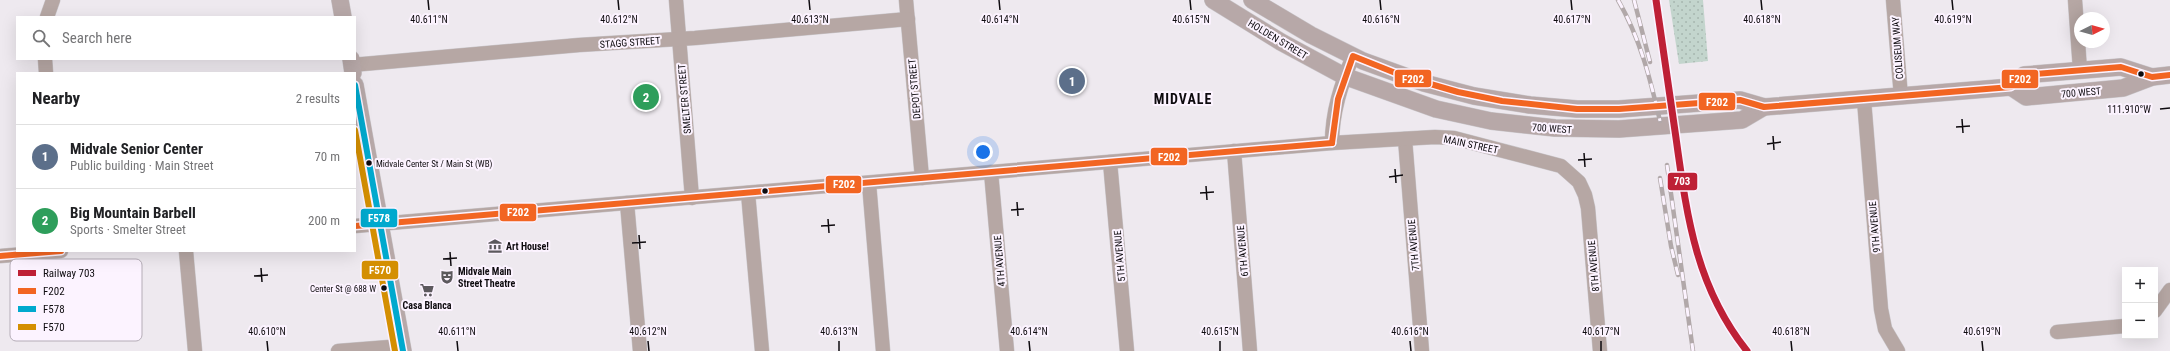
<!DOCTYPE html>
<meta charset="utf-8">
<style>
:root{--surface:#fff;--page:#f6f6f6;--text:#202124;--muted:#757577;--line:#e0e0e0;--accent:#1a73e8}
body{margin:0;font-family:"Roboto Condensed",sans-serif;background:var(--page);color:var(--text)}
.controls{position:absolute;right:12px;bottom:12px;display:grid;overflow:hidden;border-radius:0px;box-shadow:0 4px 16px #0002}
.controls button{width:36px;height:36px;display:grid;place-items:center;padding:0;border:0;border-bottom:1px solid var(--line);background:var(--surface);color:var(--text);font:20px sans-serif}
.compass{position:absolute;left:2074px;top:12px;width:36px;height:36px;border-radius:50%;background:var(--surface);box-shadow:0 4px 16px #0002;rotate:85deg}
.you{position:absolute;left:983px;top:152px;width:14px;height:14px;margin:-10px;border:3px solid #fff;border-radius:50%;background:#1a73e8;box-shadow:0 0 0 6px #1a73e833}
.badge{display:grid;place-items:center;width:26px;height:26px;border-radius:50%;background:var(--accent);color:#fff;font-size:13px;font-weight:700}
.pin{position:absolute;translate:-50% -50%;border:2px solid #fff;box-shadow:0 1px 4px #0006}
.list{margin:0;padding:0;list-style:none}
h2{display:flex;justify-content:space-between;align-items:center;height:52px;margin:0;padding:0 16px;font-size:17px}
h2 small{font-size:13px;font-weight:400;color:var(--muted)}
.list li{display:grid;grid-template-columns:26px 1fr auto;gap:12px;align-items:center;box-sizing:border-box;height:64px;padding:0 16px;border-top:1px solid var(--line)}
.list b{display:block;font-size:15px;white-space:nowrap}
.list p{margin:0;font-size:13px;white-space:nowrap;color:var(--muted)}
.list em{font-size:13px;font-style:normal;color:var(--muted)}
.icon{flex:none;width:22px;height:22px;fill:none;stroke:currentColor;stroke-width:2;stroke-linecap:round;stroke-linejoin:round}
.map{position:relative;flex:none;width:2170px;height:351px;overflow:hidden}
.search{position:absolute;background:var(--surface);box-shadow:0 4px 16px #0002;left:16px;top:16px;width:340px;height:44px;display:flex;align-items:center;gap:10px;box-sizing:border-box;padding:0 14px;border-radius:0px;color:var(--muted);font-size:15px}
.panel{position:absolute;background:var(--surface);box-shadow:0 4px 16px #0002;left:16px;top:72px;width:340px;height:180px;border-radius:0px}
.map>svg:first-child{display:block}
.green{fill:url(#green-dots)}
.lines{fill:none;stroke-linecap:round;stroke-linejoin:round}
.minor-casing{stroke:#c9c6ca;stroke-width:15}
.major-casing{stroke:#c9c6ca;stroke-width:18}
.minor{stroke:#b6a7a4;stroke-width:14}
.major{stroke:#b7a8a8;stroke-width:17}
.rail-casing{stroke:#b1a8a9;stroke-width:4.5}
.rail{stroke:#fcf3ff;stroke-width:3;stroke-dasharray:9;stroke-linecap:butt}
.bus-1-casing{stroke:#fcf3ff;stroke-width:9}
.bus-2-casing{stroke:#fcf3ff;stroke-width:9}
.bus-3-casing{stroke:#fcf3ff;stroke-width:9}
.bus-1{stroke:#f26522;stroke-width:6}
.bus-2{stroke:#00a9ce;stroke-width:6}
.bus-3{stroke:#d48f02;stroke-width:6}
.rail-1-casing{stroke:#fcf3ff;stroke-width:10}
.rail-1{stroke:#be2036;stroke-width:7}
.ticks{fill:none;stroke:#0e0b0f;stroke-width:1.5}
.bus-dot{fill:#0e0b0f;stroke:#fcf3ff;stroke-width:1.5}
.labels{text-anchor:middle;stroke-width:4;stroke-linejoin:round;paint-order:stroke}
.bus-label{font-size:9px;fill:#0e0b0f;stroke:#fcf3ff;text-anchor:start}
.street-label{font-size:10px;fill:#0e0b0f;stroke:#fcf3ff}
.poi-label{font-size:10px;font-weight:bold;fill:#0e0b0f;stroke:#fcf3ff;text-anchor:start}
.district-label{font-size:14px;font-weight:bold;letter-spacing:1px;fill:#0e0b0f;stroke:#fcf3ff}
.key{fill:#fcf3ff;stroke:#b5adb7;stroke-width:1}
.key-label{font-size:11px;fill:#0e0b0f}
.ticks-label{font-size:10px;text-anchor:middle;fill:#0e0b0f;stroke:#fcf3ff;stroke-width:4;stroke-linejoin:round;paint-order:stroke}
.line-badge{stroke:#fcf3ff;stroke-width:1.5}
.badge-label{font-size:11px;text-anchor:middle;font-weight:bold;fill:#fff}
</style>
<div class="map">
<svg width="2170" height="351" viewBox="0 0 2170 351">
<defs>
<pattern id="green-dots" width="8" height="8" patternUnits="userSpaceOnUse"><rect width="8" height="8" fill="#c3d5cd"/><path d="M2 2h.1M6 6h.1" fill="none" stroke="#a6b6af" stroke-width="1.8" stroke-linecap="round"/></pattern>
</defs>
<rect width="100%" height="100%" fill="#eee9ef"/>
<path class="green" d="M1669 0H1703L1708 61 1679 64Z"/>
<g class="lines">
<defs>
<g id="minor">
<path d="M676 0 692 198"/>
<path d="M906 0 922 178"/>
<path d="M1893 0 1901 97"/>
<path d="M2075 0 2080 70"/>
<path d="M47 17 53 0"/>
<path d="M45 59 46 73"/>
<path d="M352 65 579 45 695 38 908 19"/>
<path d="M1864 100 1881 309 1885 329 1898 351"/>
<path d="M1405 139 1422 351"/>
<path d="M1332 143C1332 112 1341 85 1353 56"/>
<path d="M1234 151 1250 351"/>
<path d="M1110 162 1127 351"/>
<path d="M991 172 1007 351"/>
<path d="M869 183 883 351"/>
<path d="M748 193 762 351"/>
<path d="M627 203 640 351"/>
<path d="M355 226 1332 143 1435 137 1454 138 1492 148 1561 166 1579 182 1585 195 1588 208 1600 351"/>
<path d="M186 251 195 351"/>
<path d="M0 256 61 251"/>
<path d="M2155 311 2170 290"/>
<path d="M2057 332 2125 326"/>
<path d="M338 351 402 346"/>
</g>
<g id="major">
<path d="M340 0 343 17"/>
<path d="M1213 0 1281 42 1344 76 1436 109 1491 121 1555 128 1619 129 1742 120 1764 107"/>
<path d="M1252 0 1311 35 1363 61 1424 83 1474 96 1530 105 1577 109H1619L1740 100 1764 107 2011 87 2024 75 2121 67 2152 77"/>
<path d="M351 59 353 73"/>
<path d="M355 85 403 351"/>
<path d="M2011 87 2026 97 2123 88 2152 77 2170 75"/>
</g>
</defs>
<use href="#minor" class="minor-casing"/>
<use href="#major" class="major-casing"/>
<use href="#minor" class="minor"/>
<use href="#major" class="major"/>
<defs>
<g id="rail">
<path d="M1618 0C1640 38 1650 78 1660 121"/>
<path d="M1634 0 1650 62"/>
<path d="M1667 165 1693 351"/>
<path d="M1660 178 1671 246 1678 275"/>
</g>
</defs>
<use href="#rail" class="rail-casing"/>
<use href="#rail" class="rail"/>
<defs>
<g id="bus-1">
<path d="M1332 143 1338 99 1353 56 1403 76 1458 92 1502 101 1577 109H1619L1740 100 1764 107 2011 87 2024 75 2121 67 2152 77 2170 75"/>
<path d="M355 226 1332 143"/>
<path d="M0 256 61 251"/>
</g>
<path id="bus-2" d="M355 85 403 351"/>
<path id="bus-3" d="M355 130 395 351"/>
</defs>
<use href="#bus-1" class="bus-1-casing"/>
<use href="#bus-2" class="bus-2-casing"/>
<use href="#bus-3" class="bus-3-casing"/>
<use href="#bus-1" class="bus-1"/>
<use href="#bus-2" class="bus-2"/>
<use href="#bus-3" class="bus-3"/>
<defs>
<path id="rail-1" d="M1656 0C1663 46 1669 92 1676 138 1687 217 1696 287 1747 351"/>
</defs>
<use href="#rail-1" class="rail-1-casing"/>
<use href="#rail-1" class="rail-1"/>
</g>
<path class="ticks" d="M428 0 429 10M618 0 619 10M809 0 810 10M999 0 1000 10M1190 0 1191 10M1380 0 1381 10M1571 0 1572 10M1761 0 1762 10M1952 0 1953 10M2160 109 2170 108M1962 119 1963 133M1956 127 1970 126M1773 136 1774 150M1767 144 1781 142M1584 153 1585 167M1578 160 1592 159M1395 169 1396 183M1389 177 1403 175M1206 186 1207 200M1200 193 1214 192M1017 202 1018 216M1011 210 1024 209M828 219 829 233M821 226 835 225M639 235 640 249M632 243 646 242M450 252 451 266M443 259 457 258M261 268 262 282M254 276 268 275M267 341 268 351M457 341 458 351M648 341 649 351M839 341V351M1029 341 1030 351M1220 341V351M1410 341 1411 351M1601 341V351M1791 341 1792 351M1982 341 1983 351"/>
<defs>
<symbol id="museum-bare" viewBox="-9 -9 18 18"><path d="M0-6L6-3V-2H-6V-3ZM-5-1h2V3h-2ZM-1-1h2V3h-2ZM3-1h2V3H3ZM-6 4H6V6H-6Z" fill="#5c595d" stroke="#fcf3ff" stroke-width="2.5" paint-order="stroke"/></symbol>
<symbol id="theatre-bare" viewBox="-9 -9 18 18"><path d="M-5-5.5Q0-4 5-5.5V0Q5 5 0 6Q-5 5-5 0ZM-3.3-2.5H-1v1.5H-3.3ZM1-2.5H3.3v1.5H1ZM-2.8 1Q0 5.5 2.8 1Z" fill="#5c595d" stroke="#fcf3ff" stroke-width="2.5" paint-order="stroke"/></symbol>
<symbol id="supermarket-bare" viewBox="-9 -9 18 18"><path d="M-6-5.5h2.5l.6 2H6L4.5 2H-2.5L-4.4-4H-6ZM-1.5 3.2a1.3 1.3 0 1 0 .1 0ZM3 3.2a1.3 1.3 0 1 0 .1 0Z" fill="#5c595d" stroke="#fcf3ff" stroke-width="2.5" paint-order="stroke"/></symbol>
</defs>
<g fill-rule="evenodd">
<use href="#museum-bare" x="485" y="236" width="20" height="20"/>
<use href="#theatre-bare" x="437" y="267" width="20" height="20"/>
<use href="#supermarket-bare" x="417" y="280" width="20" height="20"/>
</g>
<g class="bus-dot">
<circle cx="2141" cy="74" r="3.5"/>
<circle cx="369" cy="163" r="3.5"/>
<circle cx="765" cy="191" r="3.5"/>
<circle cx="384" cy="288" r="3.5"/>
</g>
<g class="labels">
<g class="bus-label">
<text x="376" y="167">Midvale Center St / Main St (WB)</text>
<text x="376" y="292" text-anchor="end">Center St @ 688 W</text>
</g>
<g class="street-label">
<text transform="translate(1278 39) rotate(31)" y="4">HOLDEN STREET</text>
<text transform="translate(630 42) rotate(-4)" y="4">STAGG STREET</text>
<text transform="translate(1897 48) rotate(-94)" y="4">COLISEUM WAY</text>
<text transform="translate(914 89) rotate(-95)" y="4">DEPOT STREET</text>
<text transform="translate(2081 92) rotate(-5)" y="4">700 WEST</text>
<text transform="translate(684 99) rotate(-95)" y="4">SMELTER STREET</text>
<text transform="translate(1552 128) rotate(4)" y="4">700 WEST</text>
<text transform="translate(1471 144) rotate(12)" y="4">MAIN STREET</text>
<text transform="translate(1874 227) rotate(-95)" y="4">9TH AVENUE</text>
<text transform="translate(1413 245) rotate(-95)" y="4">7TH AVENUE</text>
<text transform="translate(1242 251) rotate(-95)" y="4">6TH AVENUE</text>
<text transform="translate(1119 256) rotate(-95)" y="4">5TH AVENUE</text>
<text transform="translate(999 261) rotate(-95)" y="4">4TH AVENUE</text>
<text transform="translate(1593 266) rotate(-95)" y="4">8TH AVENUE</text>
</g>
<g class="poi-label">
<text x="506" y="250">Art House!</text>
<text x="458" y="275">Midvale Main<tspan x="458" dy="12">Street Theatre</tspan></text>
<text x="427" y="309" text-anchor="middle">Casa Blanca</text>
</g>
<g class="district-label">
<text x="1183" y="104">MIDVALE</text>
</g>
</g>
<rect x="10" y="259" width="132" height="82" rx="6" class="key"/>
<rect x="18" y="270" width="18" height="6" fill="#be2036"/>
<rect x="18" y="288" width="18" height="6" fill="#f26522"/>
<rect x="18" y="306" width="18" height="6" fill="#00a9ce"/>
<rect x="18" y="324" width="18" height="6" fill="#d48f02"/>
<g class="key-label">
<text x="43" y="277">Railway 703</text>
<text x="43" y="295">F202</text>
<text x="43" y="313">F578</text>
<text x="43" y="331">F570</text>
</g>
<g class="ticks-label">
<text x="429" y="23">40.611°N</text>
<text x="619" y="23">40.612°N</text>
<text x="810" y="23">40.613°N</text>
<text x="1000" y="23">40.614°N</text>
<text x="1191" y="23">40.615°N</text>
<text x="1381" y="23">40.616°N</text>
<text x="1572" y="23">40.617°N</text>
<text x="1762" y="23">40.618°N</text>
<text x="1953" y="23">40.619°N</text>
<text x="2129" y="113">111.910°W</text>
<text x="267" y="335">40.610°N</text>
<text x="457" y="335">40.611°N</text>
<text x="648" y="335">40.612°N</text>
<text x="839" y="335">40.613°N</text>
<text x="1029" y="335">40.614°N</text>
<text x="1220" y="335">40.615°N</text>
<text x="1410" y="335">40.616°N</text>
<text x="1601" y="335">40.617°N</text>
<text x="1791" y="335">40.618°N</text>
<text x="1982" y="335">40.619°N</text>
</g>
<g class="line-badge">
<rect x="1394" y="69" width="38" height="19" rx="4" fill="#f26522"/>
<rect x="2001" y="69" width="38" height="20" rx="4" fill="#f26522"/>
<rect x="1698" y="92" width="38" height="19" rx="4" fill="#f26522"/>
<rect x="1150" y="147" width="38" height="19" rx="4" fill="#f26522"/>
<rect x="1667" y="172" width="31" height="19" rx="4" fill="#be2036"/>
<rect x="825" y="175" width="37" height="19" rx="4" fill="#f26522"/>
<rect x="499" y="203" width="38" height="19" rx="4" fill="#f26522"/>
<rect x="360" y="208" width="38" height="20" rx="4" fill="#00a9ce"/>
<rect x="361" y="260" width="38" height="20" rx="4" fill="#d48f02"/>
</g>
<g class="badge-label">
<text x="1413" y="83">F202</text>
<text x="2020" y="83">F202</text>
<text x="1717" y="106">F202</text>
<text x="1169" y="161">F202</text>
<text x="1682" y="185">703</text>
<text x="844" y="188">F202</text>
<text x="518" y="216">F202</text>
<text x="379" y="222">F578</text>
<text x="380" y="274">F570</text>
</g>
</svg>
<div class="controls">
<button>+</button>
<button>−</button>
</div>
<svg class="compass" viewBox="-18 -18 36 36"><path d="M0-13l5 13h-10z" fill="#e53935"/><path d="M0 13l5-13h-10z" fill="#757577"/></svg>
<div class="you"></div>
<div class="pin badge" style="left:1072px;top:81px;background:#5c6f8a">1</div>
<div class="pin badge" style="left:646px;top:97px;background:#2e9e5b">2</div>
<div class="search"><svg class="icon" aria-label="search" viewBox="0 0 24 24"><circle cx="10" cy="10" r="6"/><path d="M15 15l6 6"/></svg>Search here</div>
<section class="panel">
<h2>Nearby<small>2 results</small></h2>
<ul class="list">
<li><span class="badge" style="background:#5c6f8a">1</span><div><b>Midvale Senior Center</b><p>Public building · Main Street</p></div><em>70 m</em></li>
<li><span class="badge" style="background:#2e9e5b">2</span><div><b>Big Mountain Barbell</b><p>Sports · Smelter Street</p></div><em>200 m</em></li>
</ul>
</section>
</div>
